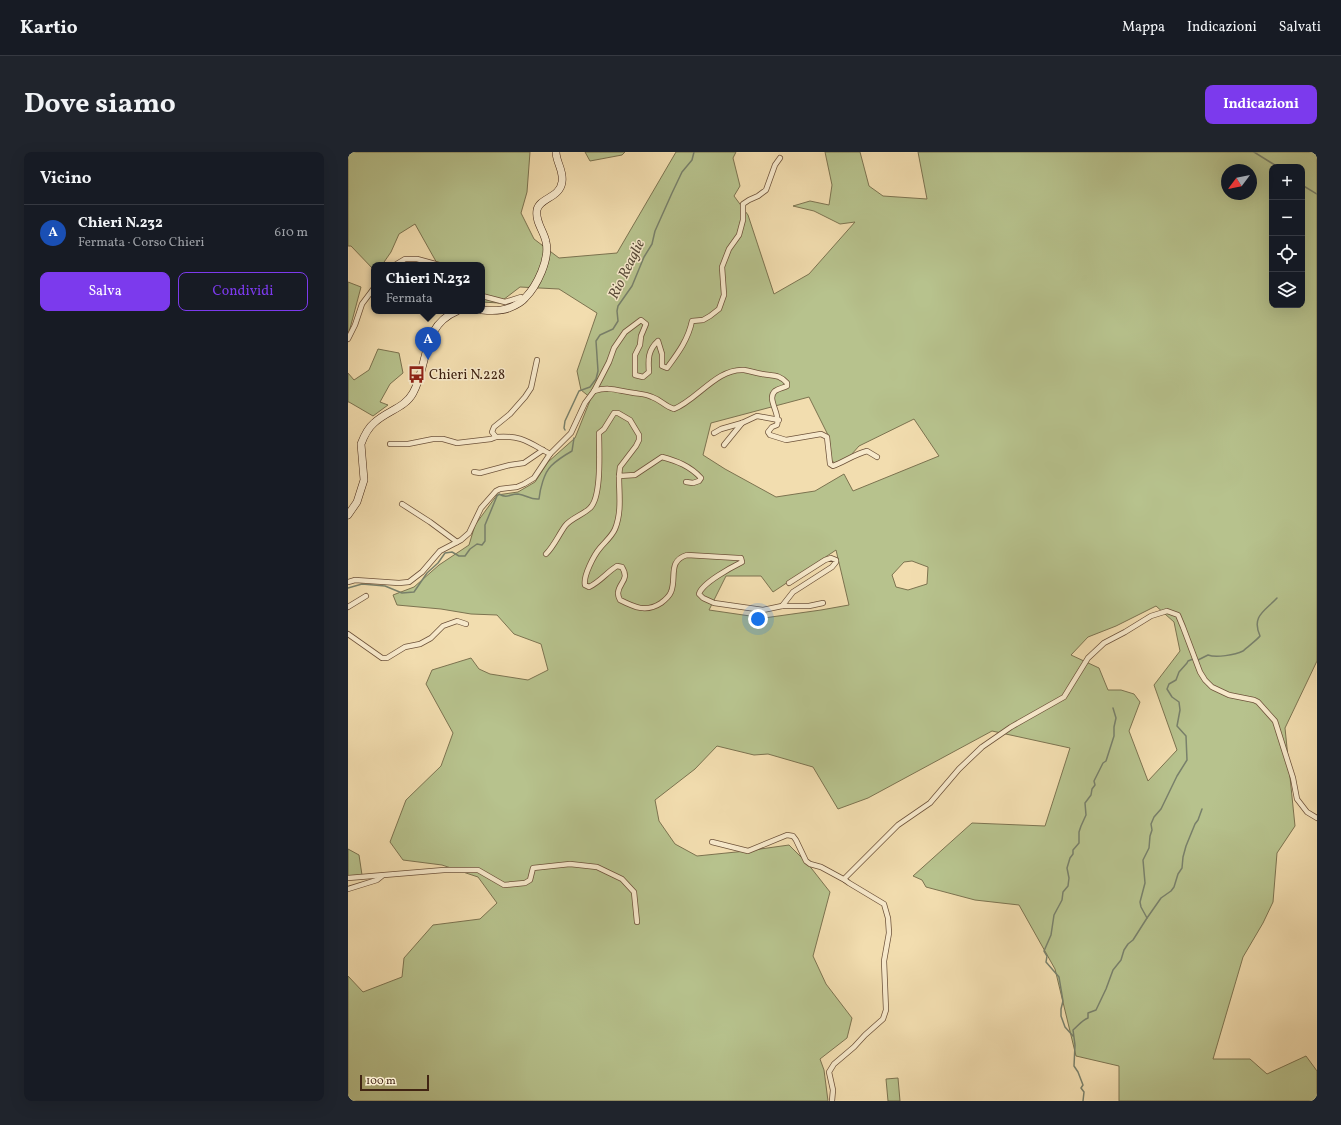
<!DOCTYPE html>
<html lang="it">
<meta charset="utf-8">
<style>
:root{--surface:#171b24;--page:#20242c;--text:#f1f3f6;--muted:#9ea1a6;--line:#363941;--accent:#7c3aed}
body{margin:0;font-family:Vollkorn,serif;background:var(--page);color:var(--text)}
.controls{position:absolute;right:12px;top:12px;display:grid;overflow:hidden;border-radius:8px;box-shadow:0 4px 16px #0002}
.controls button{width:36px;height:36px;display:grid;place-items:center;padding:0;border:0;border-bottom:1px solid var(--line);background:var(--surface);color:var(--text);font:20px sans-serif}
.compass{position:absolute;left:873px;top:12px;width:36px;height:36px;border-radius:50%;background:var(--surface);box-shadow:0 4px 16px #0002;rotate:238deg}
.scale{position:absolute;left:12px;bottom:10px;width:69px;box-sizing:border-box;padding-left:4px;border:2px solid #412413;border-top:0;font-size:11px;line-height:14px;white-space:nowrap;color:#412413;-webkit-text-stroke:3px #f7e9cb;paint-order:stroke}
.you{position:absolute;left:410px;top:467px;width:14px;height:14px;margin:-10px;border:3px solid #fff;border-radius:50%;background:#1a73e8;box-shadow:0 0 0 6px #1a73e833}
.badge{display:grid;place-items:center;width:26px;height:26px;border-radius:50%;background:var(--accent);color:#fff;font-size:13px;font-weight:700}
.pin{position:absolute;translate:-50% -33px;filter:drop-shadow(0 1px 2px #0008)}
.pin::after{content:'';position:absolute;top:21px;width:14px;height:12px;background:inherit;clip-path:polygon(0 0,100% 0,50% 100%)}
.popup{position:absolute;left:23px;top:110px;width:114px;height:52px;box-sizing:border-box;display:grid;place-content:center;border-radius:8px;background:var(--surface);filter:drop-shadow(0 1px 3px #0005);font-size:13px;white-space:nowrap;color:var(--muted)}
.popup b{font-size:15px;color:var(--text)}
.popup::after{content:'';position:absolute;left:50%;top:100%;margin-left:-8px;border:8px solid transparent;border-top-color:var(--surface)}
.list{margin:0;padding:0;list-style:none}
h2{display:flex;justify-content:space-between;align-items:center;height:52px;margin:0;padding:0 16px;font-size:17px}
h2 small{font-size:13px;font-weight:400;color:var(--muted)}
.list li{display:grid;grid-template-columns:26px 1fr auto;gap:12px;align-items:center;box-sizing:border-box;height:56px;padding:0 16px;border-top:1px solid var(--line)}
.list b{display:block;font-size:15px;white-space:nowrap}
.list p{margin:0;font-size:13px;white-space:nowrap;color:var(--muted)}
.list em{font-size:13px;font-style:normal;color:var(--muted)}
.actions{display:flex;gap:8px;padding:12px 16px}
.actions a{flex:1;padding:9px 0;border:1px solid var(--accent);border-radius:8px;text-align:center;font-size:14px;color:var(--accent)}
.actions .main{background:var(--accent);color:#fff}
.icon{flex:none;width:22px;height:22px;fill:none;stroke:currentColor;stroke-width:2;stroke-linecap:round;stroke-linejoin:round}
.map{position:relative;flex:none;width:969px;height:949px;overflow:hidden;border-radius:8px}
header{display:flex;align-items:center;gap:24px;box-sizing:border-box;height:56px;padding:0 20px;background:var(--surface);border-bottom:1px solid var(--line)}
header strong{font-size:19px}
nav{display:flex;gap:22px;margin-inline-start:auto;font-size:14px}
.intro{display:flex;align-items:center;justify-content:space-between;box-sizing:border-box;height:96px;padding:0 24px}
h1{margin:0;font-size:28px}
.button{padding:10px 18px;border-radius:8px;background:var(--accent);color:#fff;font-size:14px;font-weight:700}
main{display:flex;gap:24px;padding:0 24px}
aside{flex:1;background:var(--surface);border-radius:8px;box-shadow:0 4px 16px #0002}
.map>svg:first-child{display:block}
.green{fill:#b7c28d;stroke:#7c7350;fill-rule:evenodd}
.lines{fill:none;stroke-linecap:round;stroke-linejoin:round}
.stream{stroke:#78806b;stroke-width:1.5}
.minor-casing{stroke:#6d523a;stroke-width:6}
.secondary-casing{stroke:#412413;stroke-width:8}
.minor{stroke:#f7e9cb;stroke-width:4.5}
.secondary{stroke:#f7e9cb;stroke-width:7}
.labels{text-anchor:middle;stroke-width:3;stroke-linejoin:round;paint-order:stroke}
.poi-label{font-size:14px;fill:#412413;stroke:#f7e9cb;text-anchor:start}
.water-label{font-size:15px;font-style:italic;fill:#584a38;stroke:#f7e9cb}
</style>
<header>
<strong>Kartio</strong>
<nav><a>Mappa</a><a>Indicazioni</a><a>Salvati</a></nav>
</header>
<div class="intro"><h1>Dove siamo</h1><a class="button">Indicazioni</a></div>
<main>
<aside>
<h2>Vicino<small></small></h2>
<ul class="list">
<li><span class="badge" style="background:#1a4fb4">A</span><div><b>Chieri N.232</b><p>Fermata · Corso Chieri</p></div><em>610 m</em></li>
</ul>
<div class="actions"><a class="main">Salva</a><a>Condividi</a></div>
</aside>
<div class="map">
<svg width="969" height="949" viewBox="0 0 969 949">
<rect width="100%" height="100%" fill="#f2ddaf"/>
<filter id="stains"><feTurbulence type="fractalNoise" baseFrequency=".005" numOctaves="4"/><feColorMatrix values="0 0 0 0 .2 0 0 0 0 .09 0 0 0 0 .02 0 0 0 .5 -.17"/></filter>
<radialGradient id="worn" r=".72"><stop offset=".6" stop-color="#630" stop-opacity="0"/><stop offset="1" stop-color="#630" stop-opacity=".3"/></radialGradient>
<g class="green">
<path d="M0 0H182L179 40 173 61 186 87 211 106 269 101 328 0H388L385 6 392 34 386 44 400 63 426 142 461 122 507 70 492 72 466 59 445 54 462 49 481 53 484 33 477 0H512L521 34 535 44 579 47 570 0H969V509L937 576 947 674 929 701 925 750 915 771 895 805 865 907H902L919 922 958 904 969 919V949H771V914L728 904 707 817 671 753 627 748 578 735 574 728 565 724 624 671 697 674 722 596 644 579 520 646 490 657 465 615 420 602 406 603 369 594 347 617 307 648 311 669 327 692 349 704 398 699 441 693 460 712 482 740 465 804 478 832 504 866 499 886 472 907 476 918 480 949H0V824L15 840 54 825 56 806 85 773 132 767 149 751 130 725 94 713 55 708 42 690 58 648 93 614 105 581 78 532 84 518 123 506 131 517 142 522 180 528 200 518 193 492 166 482 149 463 123 462 93 457 49 453 45 443 66 435 91 413 121 393 127 373 149 343 170 340 187 330 200 310 227 286 243 246 233 238 229 219 249 161 211 137 172 135 151 151 134 150V113H90L67 72 51 82 43 100 34 113H26V118L3 94H0ZM924 15H954V153H924ZM879 18H903V42H879ZM461 245 481 285 483 308 488 312 503 303 511 294 566 267 591 304 505 339 496 322 467 339 428 345 377 317 355 303 363 271ZM488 398 501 453 473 458 416 466 361 458 378 424H413L425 440ZM564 409 580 415 579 432 560 438 548 435 544 423 556 410ZM808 454 826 470 832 499 806 533 829 598 800 629 781 579 792 550 786 542 773 538H760L751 516 723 503 740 485 768 474Z"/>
<path d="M237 0H277L274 3 242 9Z"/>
<path d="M0 130 13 135 0 184Z"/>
<path d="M30 197 51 201 55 221 42 232 32 250 40 253 25 264 1 250H0V221L6 228 21 218Z"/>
<path d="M0 697 11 703 14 723 0 726Z"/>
<path d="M550 926 552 949H540L538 927Z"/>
</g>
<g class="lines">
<g class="stream">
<path d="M906 0 930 15"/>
<path d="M954 33 969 42"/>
<path d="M217 278 216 276 217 269 231 239 242 235 248 227 250 219 248 189 252 183 265 177 270 169 269 159 270 154 284 134 296 105 304 92 307 79 324 41 334 20 344 8 346 0"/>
<path d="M0 436 14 432 37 434 54 441 66 440 79 421 90 411 97 401 104 400 111 404H117L122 397 129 392 134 393 137 389V373L149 344 151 342C160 347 161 342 170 342 179 343 182 348 191 347 192 337 196 321 203 314 209 308 217 303 224 299L226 286"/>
<path d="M850 508 860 503C868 506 887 503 895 499 897 497 910 487 912 484 903 464 917 459 929 446"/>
<path d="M799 766 813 746 823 739 826 735 830 722 834 716 835 705 838 694 847 672 850 668 854 657"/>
<path d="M725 884 717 875 713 864V857L715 849 711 825 698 810 699 804 696 799 703 783 706 763 714 748 715 740 720 734 721 726 719 716 722 706 725 702V698L731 691V680L733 674 738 663 737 651 743 643 744 637 747 633 746 629 755 611 758 609 766 584V575L768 566 765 556"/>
<path d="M735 949 736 940 733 936 735 933 730 920 726 914 727 893 725 878C730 874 734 868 740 866V861L748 858 758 837 765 818 773 808 776 798 780 792 785 788 799 766 793 755 792 750 797 731 795 708 801 696 802 684 804 678 803 672 806 665 813 657 829 624 839 608 838 584 829 574 832 558 831 550 824 545 819 537 821 532 828 528 831 520 839 511 840 509 845 507"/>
</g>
<defs>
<g id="minor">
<path d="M47 113 57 107H69L91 113"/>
<path d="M134 144 157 150 173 145 176 147"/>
<path d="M0 187 7 173 14 152 26 136"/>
<path d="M189 208 183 236 177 245 162 262 146 275 144 280 148 285C173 283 180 290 202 302"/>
<path d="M246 239C262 234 270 239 286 241 292 242 298 242 304 245 313 248 316 254 326 257 349 248 369 216 396 218 402 219 408 221 414 222 425 224 431 222 439 231V234C435 236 431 236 427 239 418 247 433 262 429 273L424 275 420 280 422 283 438 288 473 282 479 285 482 312 485 314C496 310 507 302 519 299L529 305"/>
<path d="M366 281 373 277 394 271 409 264 431 268"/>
<path d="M42 292H60L85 287H95L109 291 143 287 148 285"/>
<path d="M376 293 394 271"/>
<path d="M126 320 132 321 162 313 176 311 195 298"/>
<path d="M271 324C271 342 274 360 267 377 264 384 257 390 252 396 246 403 235 424 237 433L241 435C252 430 259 420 269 414L274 415C282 428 271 430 270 441 270 443 271 446 272 448 286 455 298 461 313 451 317 448 321 445 323 440 329 426 319 409 339 403L390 406H393L394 410C384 415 354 431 351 442L355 446 366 451 415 458 434 454 445 440 484 415 488 410V408L483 406 477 408 441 431"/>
<path d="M54 352 82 370 109 390"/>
<path d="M198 402C206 394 210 384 217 374 223 366 235 363 242 356 254 345 251 298 251 281L256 277 266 261H270L282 268 291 283V288L288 294 272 315 271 324 287 323 314 305C329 309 342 314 353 326L351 329 345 331 338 330"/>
<path d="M0 430 7 428 51 431 61 430 74 420 92 399 113 388 121 381 133 356 148 339 152 337 169 335 176 332 186 326 202 302 223 281 237 251 246 239 261 210 266 196 277 180 293 168 298 172 293 184 292 193 287 203V223L295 225 301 220C300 207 300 198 310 189L314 202V214L319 216C330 201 340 188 344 169L355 168 362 164 371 157 376 143 374 115 381 97 391 83 395 68V52L401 48 410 44 418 38 427 13 432 6"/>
<path d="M434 454H461L475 451"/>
<path d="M0 455 18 444"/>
<path d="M0 482 34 506H39L57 495 72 492 83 486 95 474 109 469 118 472"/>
<path d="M364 690 400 699 439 683 445 684 448 688 458 709 462 712 473 715 497 728"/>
<path d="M0 726 96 718H130L156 733 177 731 182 728 185 716 222 712 249 715 274 727 286 740 289 770"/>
<path d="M0 737 29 728 34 724"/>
<path d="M484 949 485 938 481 920 486 912 506 895 517 883 535 867 538 858 536 809 541 781 540 766 536 752 501 731 497 728V726L550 673 582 651 611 617 634 595 663 575 716 545 740 506 756 491 777 480 803 464 819 459 830 463 835 475 852 520 857 528 864 535 881 543 906 548 910 550 927 569 945 626 949 647 959 660 969 666"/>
</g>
<g id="secondary">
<path d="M134 158C143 159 153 159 161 156 166 154 174 150 177 146 189 134 202 107 198 90 196 79 187 70 189 58 191 46 212 46 214 30 216 19 208 10 208 0"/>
<path d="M0 363 9 350 16 328 13 292C16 284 20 276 26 271 38 259 57 256 65 241 81 212 73 174 109 159"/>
</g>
</defs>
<use href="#minor" class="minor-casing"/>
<use href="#secondary" class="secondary-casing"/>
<use href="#minor" class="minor"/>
<use href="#secondary" class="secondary"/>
</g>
<defs>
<symbol id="bus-bare" viewBox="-9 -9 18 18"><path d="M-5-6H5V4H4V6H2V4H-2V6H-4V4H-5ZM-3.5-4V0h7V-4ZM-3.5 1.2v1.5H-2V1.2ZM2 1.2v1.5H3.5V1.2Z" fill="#8f2418" stroke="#f7e9cb" stroke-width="2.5" paint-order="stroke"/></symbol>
</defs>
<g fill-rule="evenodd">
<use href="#bus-bare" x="56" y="210" width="25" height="25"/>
</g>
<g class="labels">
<g class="poi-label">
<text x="81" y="227">Chieri N.228</text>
</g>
<g class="water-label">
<text transform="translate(278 117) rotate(-64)" y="5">Rio Reaglie</text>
</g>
</g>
<rect width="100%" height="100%" filter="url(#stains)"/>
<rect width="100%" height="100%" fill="url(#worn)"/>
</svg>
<div class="controls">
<button>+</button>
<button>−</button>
<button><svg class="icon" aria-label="locate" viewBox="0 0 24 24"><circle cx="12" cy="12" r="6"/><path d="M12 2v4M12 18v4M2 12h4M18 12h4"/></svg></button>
<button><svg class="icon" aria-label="layers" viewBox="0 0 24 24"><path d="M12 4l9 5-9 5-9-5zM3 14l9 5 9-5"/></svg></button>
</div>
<svg class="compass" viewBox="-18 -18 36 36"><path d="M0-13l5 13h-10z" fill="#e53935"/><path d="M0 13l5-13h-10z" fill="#9ea1a6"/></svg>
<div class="scale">100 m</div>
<div class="you"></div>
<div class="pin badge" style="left:80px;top:208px;background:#1a4fb4">A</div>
<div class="popup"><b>Chieri N.232</b>Fermata</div>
</div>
</main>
